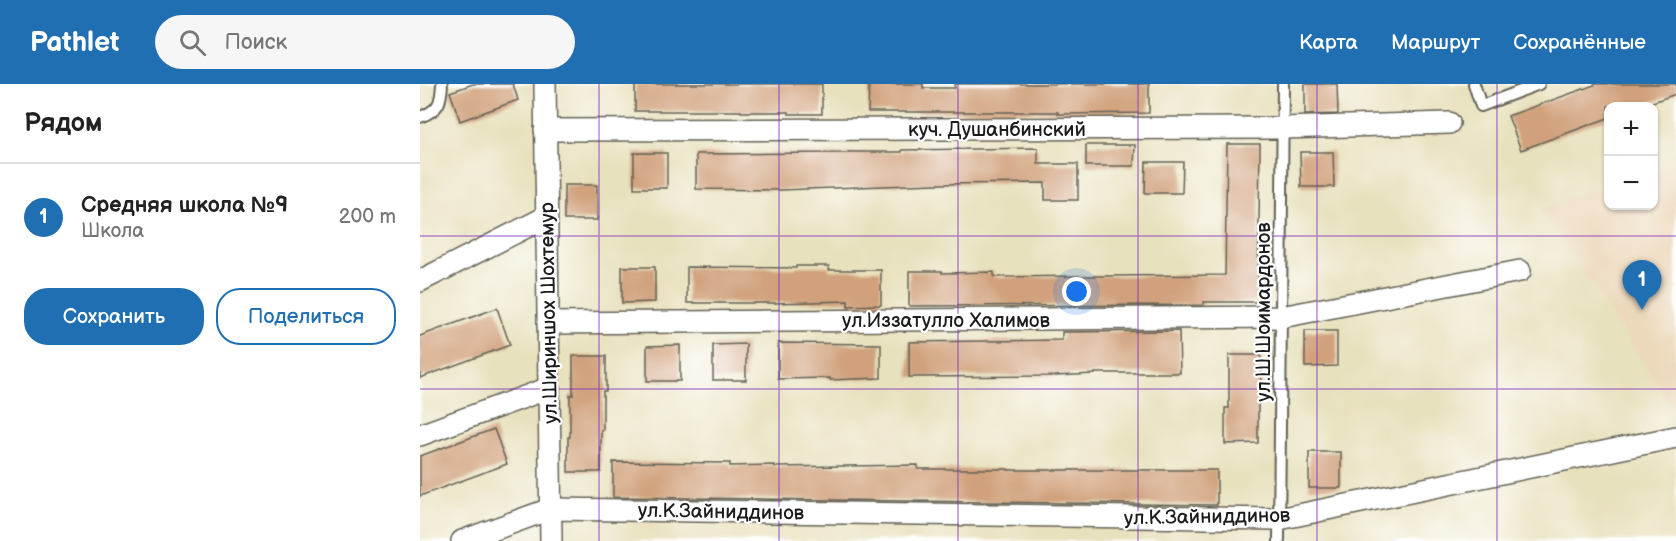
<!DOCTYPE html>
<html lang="ru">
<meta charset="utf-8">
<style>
:root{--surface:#fff;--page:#f6f6f6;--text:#222;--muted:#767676;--line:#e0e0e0;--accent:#1f6fb2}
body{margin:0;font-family:"Balsamiq Sans",sans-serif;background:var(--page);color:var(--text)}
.controls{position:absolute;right:18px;top:18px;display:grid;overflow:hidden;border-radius:12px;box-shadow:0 2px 4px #0004}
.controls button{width:54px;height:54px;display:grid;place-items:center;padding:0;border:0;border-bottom:2px solid var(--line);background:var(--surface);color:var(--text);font:30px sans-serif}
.you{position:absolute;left:657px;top:208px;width:21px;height:21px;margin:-15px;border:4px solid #fff;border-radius:50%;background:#1a73e8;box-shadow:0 0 0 9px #1a73e833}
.badge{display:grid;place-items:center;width:39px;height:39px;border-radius:50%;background:var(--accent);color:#fff;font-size:20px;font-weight:700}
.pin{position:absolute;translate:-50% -50px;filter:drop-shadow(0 2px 3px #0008)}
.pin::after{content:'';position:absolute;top:32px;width:21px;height:18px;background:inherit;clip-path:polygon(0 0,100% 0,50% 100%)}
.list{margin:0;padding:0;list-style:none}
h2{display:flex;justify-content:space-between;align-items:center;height:78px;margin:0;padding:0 24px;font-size:26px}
h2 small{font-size:20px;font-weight:400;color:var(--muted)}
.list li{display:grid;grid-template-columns:39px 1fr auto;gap:18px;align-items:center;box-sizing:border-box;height:108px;padding:0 24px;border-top:2px solid var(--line)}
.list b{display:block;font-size:22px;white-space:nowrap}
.list p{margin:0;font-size:20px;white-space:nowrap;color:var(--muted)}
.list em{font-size:20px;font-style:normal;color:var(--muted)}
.actions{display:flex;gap:12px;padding:18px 24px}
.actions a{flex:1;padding:14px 0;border:2px solid var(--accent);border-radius:24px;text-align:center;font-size:21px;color:var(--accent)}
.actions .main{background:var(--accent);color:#fff}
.icon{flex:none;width:33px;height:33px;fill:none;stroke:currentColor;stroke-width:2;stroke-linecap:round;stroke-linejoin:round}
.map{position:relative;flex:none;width:1256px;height:457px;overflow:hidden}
header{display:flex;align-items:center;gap:36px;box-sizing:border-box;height:84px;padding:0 30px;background:var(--accent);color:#fff}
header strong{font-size:28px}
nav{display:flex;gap:33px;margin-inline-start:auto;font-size:21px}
.search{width:420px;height:54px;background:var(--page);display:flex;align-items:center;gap:15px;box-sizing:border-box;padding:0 21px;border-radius:33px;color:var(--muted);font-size:22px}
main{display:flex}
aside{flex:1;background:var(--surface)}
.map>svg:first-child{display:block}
.built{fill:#ecd8ba}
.building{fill:#d0a17c}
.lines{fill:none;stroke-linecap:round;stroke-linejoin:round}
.service-casing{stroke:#636154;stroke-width:14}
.minor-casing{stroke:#636154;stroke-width:24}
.service{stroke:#fff;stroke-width:10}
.minor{stroke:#fff;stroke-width:21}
.grid{fill:none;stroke:#7b2cbf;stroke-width:1.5;stroke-opacity:0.55}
.labels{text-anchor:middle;stroke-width:4.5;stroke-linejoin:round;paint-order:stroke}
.street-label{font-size:20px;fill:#1c1c1c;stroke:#fff}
</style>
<header>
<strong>Pathlet</strong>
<div class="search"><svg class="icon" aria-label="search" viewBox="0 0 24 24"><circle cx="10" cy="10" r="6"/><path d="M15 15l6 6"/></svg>Поиск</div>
<nav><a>Карта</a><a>Маршрут</a><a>Сохранённые</a></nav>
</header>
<main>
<aside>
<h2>Рядом<small></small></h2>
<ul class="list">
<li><span class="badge">1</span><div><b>Средняя школа №9</b><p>Школа</p></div><em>200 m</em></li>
</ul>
<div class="actions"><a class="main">Сохранить</a><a>Поделиться</a></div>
</aside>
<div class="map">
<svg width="1256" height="457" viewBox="0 0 1256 457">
<rect width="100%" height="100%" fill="#fff"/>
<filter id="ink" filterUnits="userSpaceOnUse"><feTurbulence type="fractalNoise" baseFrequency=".0167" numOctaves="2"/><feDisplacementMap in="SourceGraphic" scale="12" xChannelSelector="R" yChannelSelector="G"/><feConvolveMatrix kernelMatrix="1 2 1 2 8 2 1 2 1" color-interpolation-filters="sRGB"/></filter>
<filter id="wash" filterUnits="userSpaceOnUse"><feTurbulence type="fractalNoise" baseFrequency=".008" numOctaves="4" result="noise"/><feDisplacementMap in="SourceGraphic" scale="24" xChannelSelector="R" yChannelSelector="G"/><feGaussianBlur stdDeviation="1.35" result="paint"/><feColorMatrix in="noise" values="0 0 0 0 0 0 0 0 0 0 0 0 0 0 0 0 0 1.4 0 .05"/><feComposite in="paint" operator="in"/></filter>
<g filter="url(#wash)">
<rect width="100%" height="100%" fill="#e8e1bd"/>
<path class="built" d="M1256 77V328L1121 125 1188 101V122H1234V85Z"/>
<g id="blocks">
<g class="building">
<path d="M53 0H93L98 16 40 37 30 8Z"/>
<path d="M215 0H402V30H369V28H321V27H215Z"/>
<path d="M449 0H503V4H535V0H729V29L638 30V28H448Z"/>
<path d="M885 0H917L918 30 885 31Z"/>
<path d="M1177 0H1256V10L1221 22H1188V34L1101 66 1088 32Z"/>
<path d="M807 60H840L838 218H784V221L489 222V187H522V189L574 188V193L805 191Z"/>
<path d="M666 61H715L714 82H666Z"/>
<path d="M618 64V80H658V116H625V99L515 100 361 106 276 105V70L428 69V68H482V66Z"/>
<path d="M880 68H913L914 103H881Z"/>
<rect x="214" y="69" width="33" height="35"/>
<path d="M726 78H763L762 109H725Z"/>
<rect x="144" y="101" width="33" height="35"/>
<path d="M376 182H409V186H461V221L428 222V217L355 219H267V183L376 184Z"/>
<path d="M202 183H235V218L202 219Z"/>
<path d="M77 224 90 261 0 294V252Z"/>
<path d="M759 247 760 289H675V290L634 292 489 293V258L642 256V248Z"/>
<path d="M885 247H917V282L885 283Z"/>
<path d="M358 259 461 260V294L410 296V294L358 295Z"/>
<path d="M326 260V296H293V261Z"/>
<path d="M260 261V297H227V262Z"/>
<path d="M809 271H841L842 307H838V359L805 360V324H809Z"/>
<path d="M153 272H186V307H183V346H181V388H148V353H150V311H153Z"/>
<path d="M74 345 87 380 0 412V372Z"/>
<rect x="889" y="368" width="32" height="36"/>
<path d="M193 378 310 379V382L355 381V383L498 381V385H588V386H797V421L193 413Z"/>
</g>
</g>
</g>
<g filter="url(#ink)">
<use href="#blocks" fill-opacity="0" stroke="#636154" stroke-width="1.5"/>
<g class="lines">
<defs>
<g id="service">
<path d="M1054 0 1061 22 1119 0"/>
<path d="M0 33C19 26 21 19 22 0"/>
<path d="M859 457 863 0"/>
</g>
<g id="minor">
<path d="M125 0 131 457"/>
<path d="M125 46 862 44 1029 39"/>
<path d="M0 197 126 133"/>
<path d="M128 239 861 233 1100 187"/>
<path d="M0 351 129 304"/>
<path d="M42 457 130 425 859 435 1256 353"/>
</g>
</defs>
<use href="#service" class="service-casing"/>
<use href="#minor" class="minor-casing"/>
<use href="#service" class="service"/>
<use href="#minor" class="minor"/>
</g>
</g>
<path class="grid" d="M179 0V457M359 0V457M538 0V457M718 0V457M897 0V457M1077 0V457M0 152H1256M0 305H1256"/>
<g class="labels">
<g class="street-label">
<text x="577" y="52">куч. Душанбинский</text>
<text transform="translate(843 228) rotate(-90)" y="7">ул.Ш.Шоимардонов</text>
<text transform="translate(128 229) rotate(-91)" y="7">ул.Шириншох Шохтемур</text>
<text x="526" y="243">ул.Иззатулло Халимов</text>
<text transform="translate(301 427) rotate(1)" y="7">ул.К.Зайниддинов</text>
<text transform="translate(787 432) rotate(-1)" y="7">ул.К.Зайниддинов</text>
</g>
</g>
</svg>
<div class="controls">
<button>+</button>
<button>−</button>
</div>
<div class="you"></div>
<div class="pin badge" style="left:1222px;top:226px">1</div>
</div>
</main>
